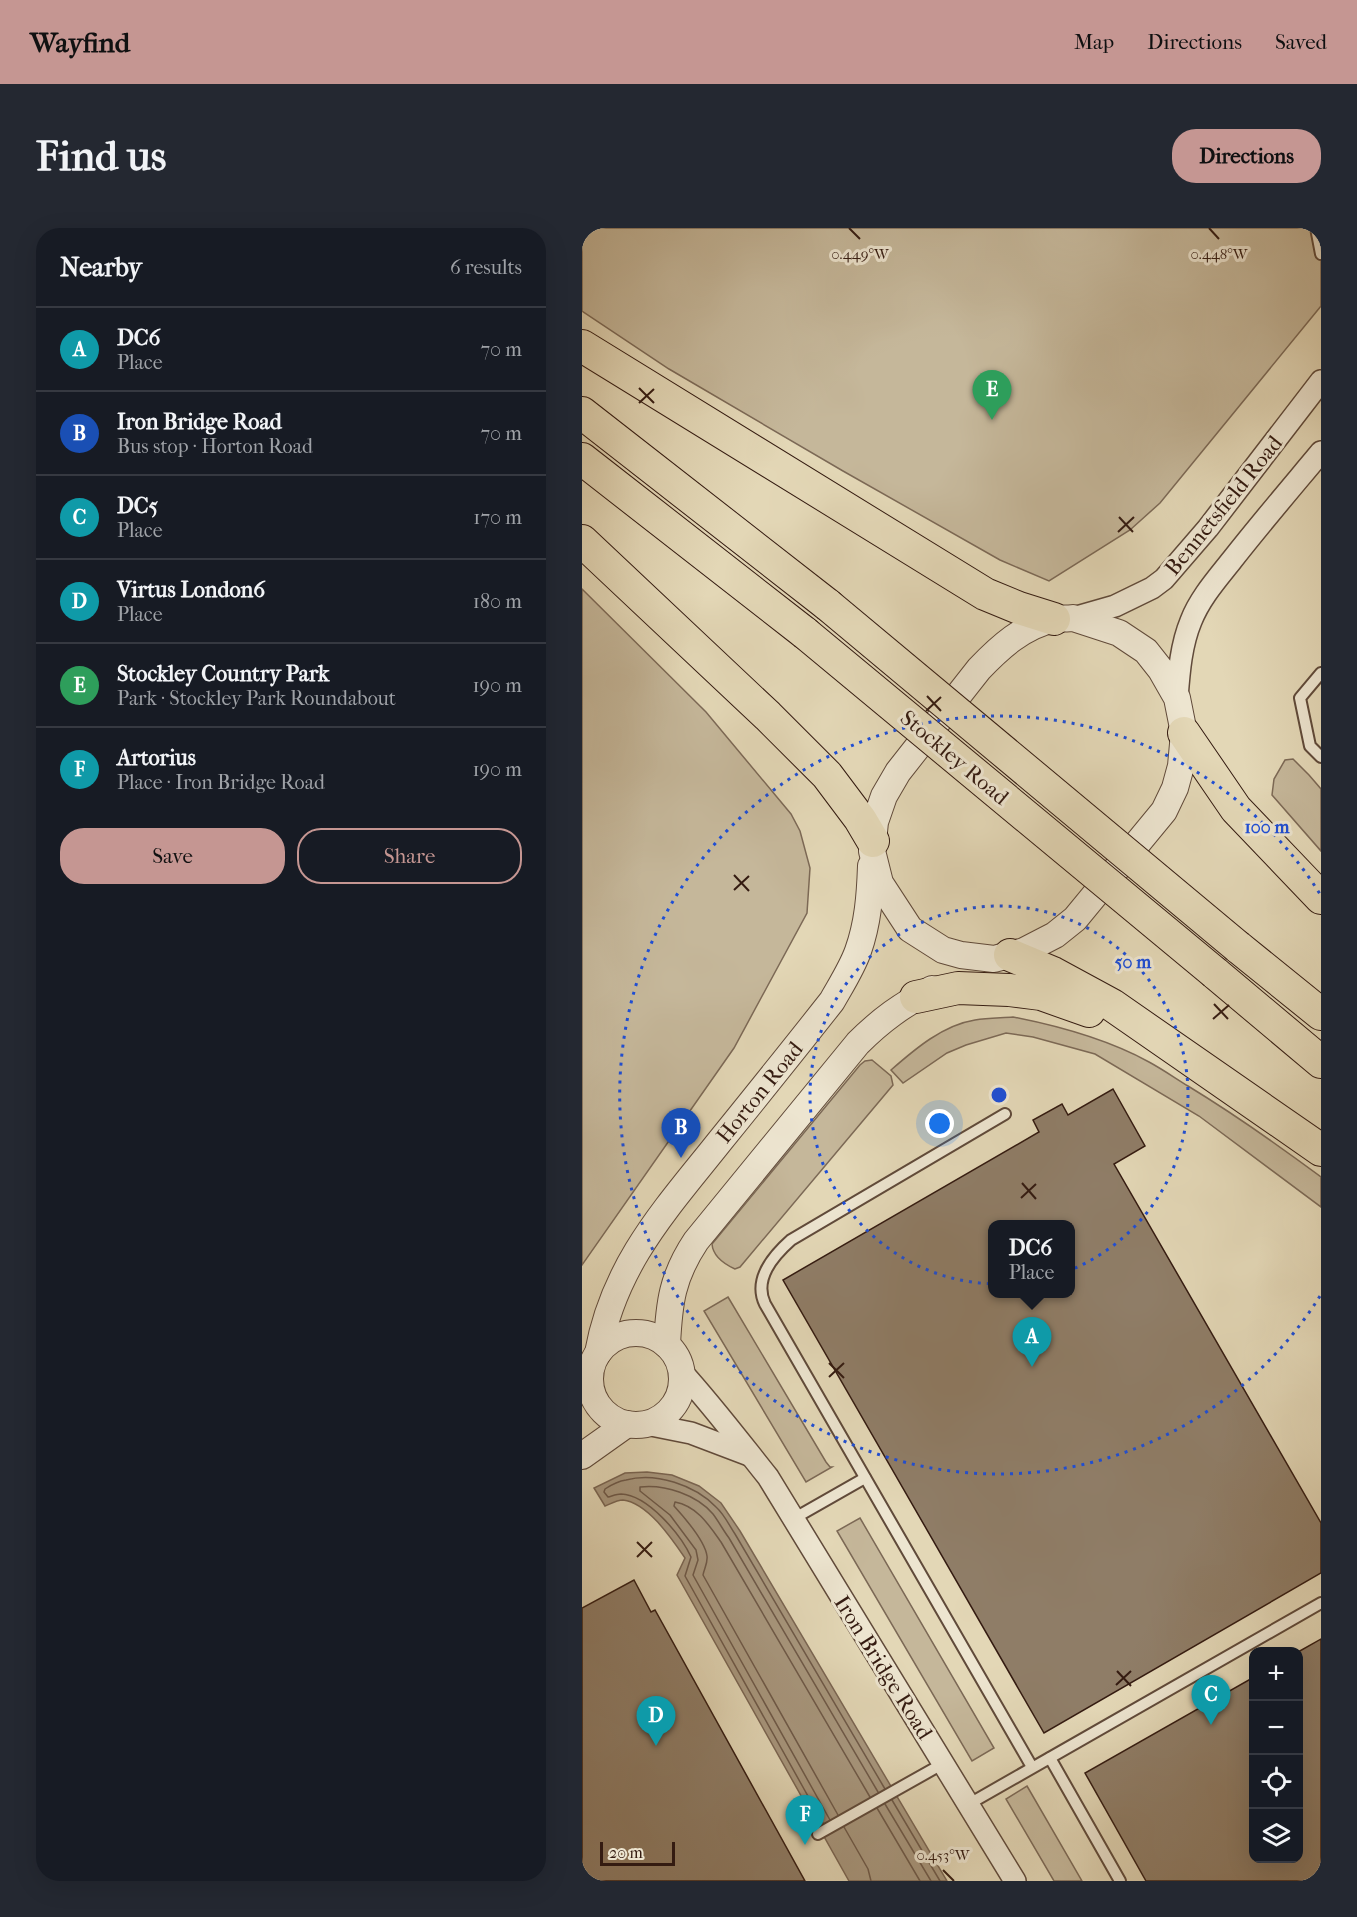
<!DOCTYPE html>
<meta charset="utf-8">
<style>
:root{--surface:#171b24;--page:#242831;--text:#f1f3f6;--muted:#9ea1a6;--line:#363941;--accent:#c59692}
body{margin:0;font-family:"IM FELL French Canon",serif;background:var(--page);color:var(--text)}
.controls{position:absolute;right:18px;bottom:18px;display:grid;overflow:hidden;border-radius:12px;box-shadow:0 6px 24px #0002}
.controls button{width:54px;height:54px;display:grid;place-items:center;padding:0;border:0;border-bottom:2px solid var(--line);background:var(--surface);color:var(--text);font:30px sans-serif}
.scale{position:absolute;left:18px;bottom:15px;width:75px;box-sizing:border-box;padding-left:6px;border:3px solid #341b11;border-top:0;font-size:16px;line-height:21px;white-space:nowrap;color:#341b11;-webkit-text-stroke:4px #ede5d0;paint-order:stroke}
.you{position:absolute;left:358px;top:896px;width:21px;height:21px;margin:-15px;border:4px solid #fff;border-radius:50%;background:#1a73e8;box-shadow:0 0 0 9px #1a73e833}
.badge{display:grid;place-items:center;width:39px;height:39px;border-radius:50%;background:var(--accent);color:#fff;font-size:20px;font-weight:700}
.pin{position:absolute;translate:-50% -50px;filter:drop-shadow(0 2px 3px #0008)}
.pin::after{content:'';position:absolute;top:32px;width:21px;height:18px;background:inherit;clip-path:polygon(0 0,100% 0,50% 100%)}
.popup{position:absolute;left:406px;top:992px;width:87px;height:78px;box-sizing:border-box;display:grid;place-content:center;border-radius:12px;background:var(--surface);filter:drop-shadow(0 2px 4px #0005);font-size:20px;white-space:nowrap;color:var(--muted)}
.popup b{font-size:22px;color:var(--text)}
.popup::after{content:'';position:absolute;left:50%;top:100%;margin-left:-12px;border:12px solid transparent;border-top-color:var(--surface)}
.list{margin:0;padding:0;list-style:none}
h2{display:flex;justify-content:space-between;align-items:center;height:78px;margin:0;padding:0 24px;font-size:26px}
h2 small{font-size:20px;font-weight:400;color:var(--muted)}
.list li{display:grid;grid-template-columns:39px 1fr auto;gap:18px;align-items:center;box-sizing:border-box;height:84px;padding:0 24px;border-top:2px solid var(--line)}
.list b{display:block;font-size:22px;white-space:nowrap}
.list p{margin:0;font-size:20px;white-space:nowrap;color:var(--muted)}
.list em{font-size:20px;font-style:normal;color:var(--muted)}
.actions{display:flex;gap:12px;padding:18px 24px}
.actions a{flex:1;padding:14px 0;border:2px solid var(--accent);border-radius:24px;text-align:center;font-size:21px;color:var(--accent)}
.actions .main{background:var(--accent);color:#111}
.icon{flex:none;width:33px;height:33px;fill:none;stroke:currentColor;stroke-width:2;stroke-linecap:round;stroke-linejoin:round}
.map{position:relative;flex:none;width:739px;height:1653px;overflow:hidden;border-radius:24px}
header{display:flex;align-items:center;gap:36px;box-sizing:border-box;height:84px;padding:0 30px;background:var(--accent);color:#111}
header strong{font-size:28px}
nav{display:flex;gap:33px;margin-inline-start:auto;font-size:21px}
.intro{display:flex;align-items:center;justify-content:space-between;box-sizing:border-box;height:144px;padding:0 36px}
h1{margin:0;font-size:42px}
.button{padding:15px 27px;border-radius:24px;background:var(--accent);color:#111;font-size:21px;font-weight:700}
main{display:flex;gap:36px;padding:0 36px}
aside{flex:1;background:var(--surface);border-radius:24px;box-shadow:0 6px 24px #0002}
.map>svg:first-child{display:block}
.green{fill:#c5b79a;stroke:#7c6956;stroke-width:1.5}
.water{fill:#a8977e;stroke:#7a6552;stroke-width:1.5}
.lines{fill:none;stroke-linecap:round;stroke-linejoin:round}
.shore{stroke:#6e5948;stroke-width:1.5}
.building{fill:#8f7d67;stroke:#341b11;stroke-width:1.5;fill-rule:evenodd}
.service-casing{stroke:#604a3a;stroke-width:14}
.minor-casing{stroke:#604a3a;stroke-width:24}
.tertiary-casing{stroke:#604a3a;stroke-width:28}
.primary-casing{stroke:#341b11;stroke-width:34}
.service{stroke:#ede5d0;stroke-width:10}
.minor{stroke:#ede5d0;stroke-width:21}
.tertiary{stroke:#ede5d0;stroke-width:26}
.primary{stroke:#e3d7b6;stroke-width:32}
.primary-bridge-casing{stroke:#341b11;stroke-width:34;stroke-linecap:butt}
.primary-bridge{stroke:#e3d7b6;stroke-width:32}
.ticks{fill:none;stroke:#341b11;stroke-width:2}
.ring{fill:none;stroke:#1d4ed8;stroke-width:3;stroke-dasharray:3 6}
.labels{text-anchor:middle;stroke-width:6;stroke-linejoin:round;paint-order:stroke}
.street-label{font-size:22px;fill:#341b11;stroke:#ede5d0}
.ticks-label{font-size:15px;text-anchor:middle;fill:#341b11;stroke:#ede5d0;stroke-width:6;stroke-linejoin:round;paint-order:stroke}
.centre{fill:#1d4ed8;stroke:#ede5d0;stroke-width:3}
.ring-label{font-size:18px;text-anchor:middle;font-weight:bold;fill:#1d4ed8;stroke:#ede5d0;stroke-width:6;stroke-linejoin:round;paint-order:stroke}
</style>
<header>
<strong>Wayfind</strong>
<nav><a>Map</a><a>Directions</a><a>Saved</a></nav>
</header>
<div class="intro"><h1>Find us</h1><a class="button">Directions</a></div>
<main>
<aside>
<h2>Nearby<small>6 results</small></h2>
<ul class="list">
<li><span class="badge" style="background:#0f9aa8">A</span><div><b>DC6</b><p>Place</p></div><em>70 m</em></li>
<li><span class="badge" style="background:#1a4fb4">B</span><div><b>Iron Bridge Road</b><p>Bus stop · Horton Road</p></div><em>70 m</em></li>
<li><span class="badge" style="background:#0f9aa8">C</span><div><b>DC5</b><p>Place</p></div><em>170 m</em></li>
<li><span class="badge" style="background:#0f9aa8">D</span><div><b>Virtus London6</b><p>Place</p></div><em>180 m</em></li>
<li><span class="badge" style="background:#2e9e5b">E</span><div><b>Stockley Country Park</b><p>Park · Stockley Park Roundabout</p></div><em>190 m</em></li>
<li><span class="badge" style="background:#0f9aa8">F</span><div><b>Artorius</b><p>Place · Iron Bridge Road</p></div><em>190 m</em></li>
</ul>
<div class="actions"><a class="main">Save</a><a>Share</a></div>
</aside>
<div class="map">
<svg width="739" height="1653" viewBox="0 0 739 1653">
<rect width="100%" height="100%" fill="#e3d7b6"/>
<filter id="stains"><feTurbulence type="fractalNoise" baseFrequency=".00333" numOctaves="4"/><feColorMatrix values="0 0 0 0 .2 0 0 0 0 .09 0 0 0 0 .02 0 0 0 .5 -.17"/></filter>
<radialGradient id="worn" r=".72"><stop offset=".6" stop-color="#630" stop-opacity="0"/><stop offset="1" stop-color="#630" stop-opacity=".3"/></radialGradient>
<g class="green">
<path d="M0 0H739V78L578 275 548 302 467 353 418 332 261 243 87 141 0 83Z"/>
<path d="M0 361 124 484 209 586 218 603 228 640 225 685 152 820 0 1037Z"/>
<path d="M711 531 727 547 739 561V623L690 567 692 551 703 532Z"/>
<path d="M431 789C477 798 525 811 567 834 580 841 593 850 606 858 652 886 696 917 739 949V979L617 888 513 826 451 809 424 805 384 817 365 825 321 855 309 842C333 821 361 797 393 792 406 790 419 790 431 789Z"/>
<path d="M290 832 309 848 311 857 158 1039 153 1041C142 1036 131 1029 130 1016L278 837 283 833Z"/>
<path d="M146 1069 244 1234 248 1239H250L224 1254 122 1083Z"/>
<path d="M278 1290 412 1520 390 1533 255 1303Z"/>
<path d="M445 1558 500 1653H472L424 1571Z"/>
</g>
<path class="water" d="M65 1244 90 1247 117 1258 139 1275 158 1303 365 1653H267L95 1347 103 1330C90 1311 66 1275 41 1272 35 1272 28 1276 23 1278L12 1260 43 1245Z"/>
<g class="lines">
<g class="shore">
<path d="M310 1572 358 1653"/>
<path d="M303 1576 349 1653"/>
<path d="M295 1580 338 1653"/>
<path d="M256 1587 121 1347C122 1341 126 1335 125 1328 123 1313 102 1289 92 1278L93 1274C115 1278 127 1297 139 1314L288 1569"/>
<path d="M248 1592 111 1347 116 1332 114 1322 88 1287 58 1263V1259C83 1256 115 1267 131 1286 137 1294 141 1302 147 1310L296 1564"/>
<path d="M241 1595 103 1348 109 1329C99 1307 66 1267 39 1266 35 1266 30 1268 26 1269L22 1264 23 1261C29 1257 37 1253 44 1252 74 1244 113 1257 134 1279 142 1286 147 1297 153 1306L303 1561"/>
<path d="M262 1599 286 1641 289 1653"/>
</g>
</g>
<g class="building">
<path d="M531 861 563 918 532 936 739 1295V1345L462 1505 201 1052 457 904 451 892 480 876 486 887ZM411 996H489V1066H411Z"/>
<path d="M52 1352 69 1384 73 1382 223 1653H0V1380Z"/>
<path d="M739 1411V1653H564L503 1545 672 1449V1630H716V1424Z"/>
</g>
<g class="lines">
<defs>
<g id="service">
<path d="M734 0 739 26"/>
<path d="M739 445 718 470 728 518 739 529"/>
<path d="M423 886 209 1012C191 1028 171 1051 183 1076L450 1539"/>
<path d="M211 1291 283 1250"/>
<path d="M468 1530 538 1653"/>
<path d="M387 1576 739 1375"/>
<path d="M236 1606 362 1535"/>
</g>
<g id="minor">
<path d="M491 390 533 378 570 360 582 351 626 300 739 153"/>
<path d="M595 470C597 444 599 417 609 393 618 370 635 351 650 332 679 295 709 260 739 224"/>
<path d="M99 1143C130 1177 158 1214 186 1249L433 1653"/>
<path d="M64 1196 109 1205 167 1227"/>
</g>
<g id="tertiary">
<path d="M491 390 537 405 564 423 579 442 595 470 602 505 599 538 593 560 582 583 493 691 473 707 442 723 412 731 379 727 361 722 328 701 298 655 290 623 293 594 302 568 316 544 397 441C418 419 441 398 472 391 478 390 485 391 491 390Z"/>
<circle cx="54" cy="1151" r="46"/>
<path d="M85 1117C87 1075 90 1049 114 1013L276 815C299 792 320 777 350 761"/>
<path d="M16 1125C32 1036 84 981 138 913 176 866 213 820 250 773 259 757 270 740 276 723 286 695 288 667 289 638"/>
<path d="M0 1228 45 1196"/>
</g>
<g id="primary">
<path d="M0 118 403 366 437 380 472 391"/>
<path d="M0 185 246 377"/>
<path d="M0 231 223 405"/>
<path d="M0 313 186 488 245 547 278 591 291 613"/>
<path d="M602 505 654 581 739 670"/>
<path d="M656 719 739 786"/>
<path d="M428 727 471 745 530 777 739 922"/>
<path d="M633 745 739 834"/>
<path d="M334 769 376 760 427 762 459 766 507 783"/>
</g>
</defs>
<use href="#service" class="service-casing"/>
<use href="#minor" class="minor-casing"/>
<use href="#tertiary" class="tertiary-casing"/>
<use href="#primary" class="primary-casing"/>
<use href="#service" class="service"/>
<use href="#minor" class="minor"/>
<use href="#tertiary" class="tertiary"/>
<use href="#primary" class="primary"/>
<defs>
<g id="primary-bridge">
<path d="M246 377 656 719"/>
<path d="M223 405 633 745"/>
</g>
</defs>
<use href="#primary-bridge" class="primary-bridge-casing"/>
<use href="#primary-bridge" class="primary-bridge"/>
</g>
<path class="ticks" d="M267 0 278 11M627 0 637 11M57 160 72 175M57 175 72 161M537 289 551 304M536 304 552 289M345 468 359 483M344 483 359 469M152 647 167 663M152 662 167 648M632 776 646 791M631 791 647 777M440 955 454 971M439 970 454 956M247 1135 262 1150M247 1149 262 1135M55 1314 70 1329M55 1329 70 1314M535 1443 549 1458M534 1457 549 1443M361 1642 372 1653"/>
<g class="ring">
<circle cx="417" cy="867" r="189"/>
<path d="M738 1068A379 379 0 1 1 738 666"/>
</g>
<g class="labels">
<g class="street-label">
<text transform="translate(641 277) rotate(-51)" y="8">Bennetsfield Road</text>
<text transform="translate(373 529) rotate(40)" y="8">Stockley Road</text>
<text transform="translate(177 864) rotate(-51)" y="8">Horton Road</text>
<text transform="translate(302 1439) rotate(58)" y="8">Iron Bridge Road</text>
</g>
</g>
<g class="ticks-label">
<text x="278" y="31">0.449°W</text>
<text x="637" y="31">0.448°W</text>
<text x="361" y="1632">0.453°W</text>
</g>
<circle cx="417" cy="867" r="9" class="centre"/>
<g class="ring-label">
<text x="685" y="605">100 m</text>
<text x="551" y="740">50 m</text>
</g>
<rect width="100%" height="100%" filter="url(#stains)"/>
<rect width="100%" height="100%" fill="url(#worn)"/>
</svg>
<div class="controls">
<button>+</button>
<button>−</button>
<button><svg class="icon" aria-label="locate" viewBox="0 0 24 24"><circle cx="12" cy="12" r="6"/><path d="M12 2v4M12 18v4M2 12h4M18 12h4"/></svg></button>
<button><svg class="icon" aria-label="layers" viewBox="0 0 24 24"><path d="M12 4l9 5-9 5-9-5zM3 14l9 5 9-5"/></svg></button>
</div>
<div class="scale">20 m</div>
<div class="you"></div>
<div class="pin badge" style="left:450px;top:1139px;background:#0f9aa8">A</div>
<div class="popup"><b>DC6</b>Place</div>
<div class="pin badge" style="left:99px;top:930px;background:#1a4fb4">B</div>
<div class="pin badge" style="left:629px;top:1497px;background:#0f9aa8">C</div>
<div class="pin badge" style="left:74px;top:1518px;background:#0f9aa8">D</div>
<div class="pin badge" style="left:410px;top:192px;background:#2e9e5b">E</div>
<div class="pin badge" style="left:223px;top:1617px;background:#0f9aa8">F</div>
</div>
</main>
